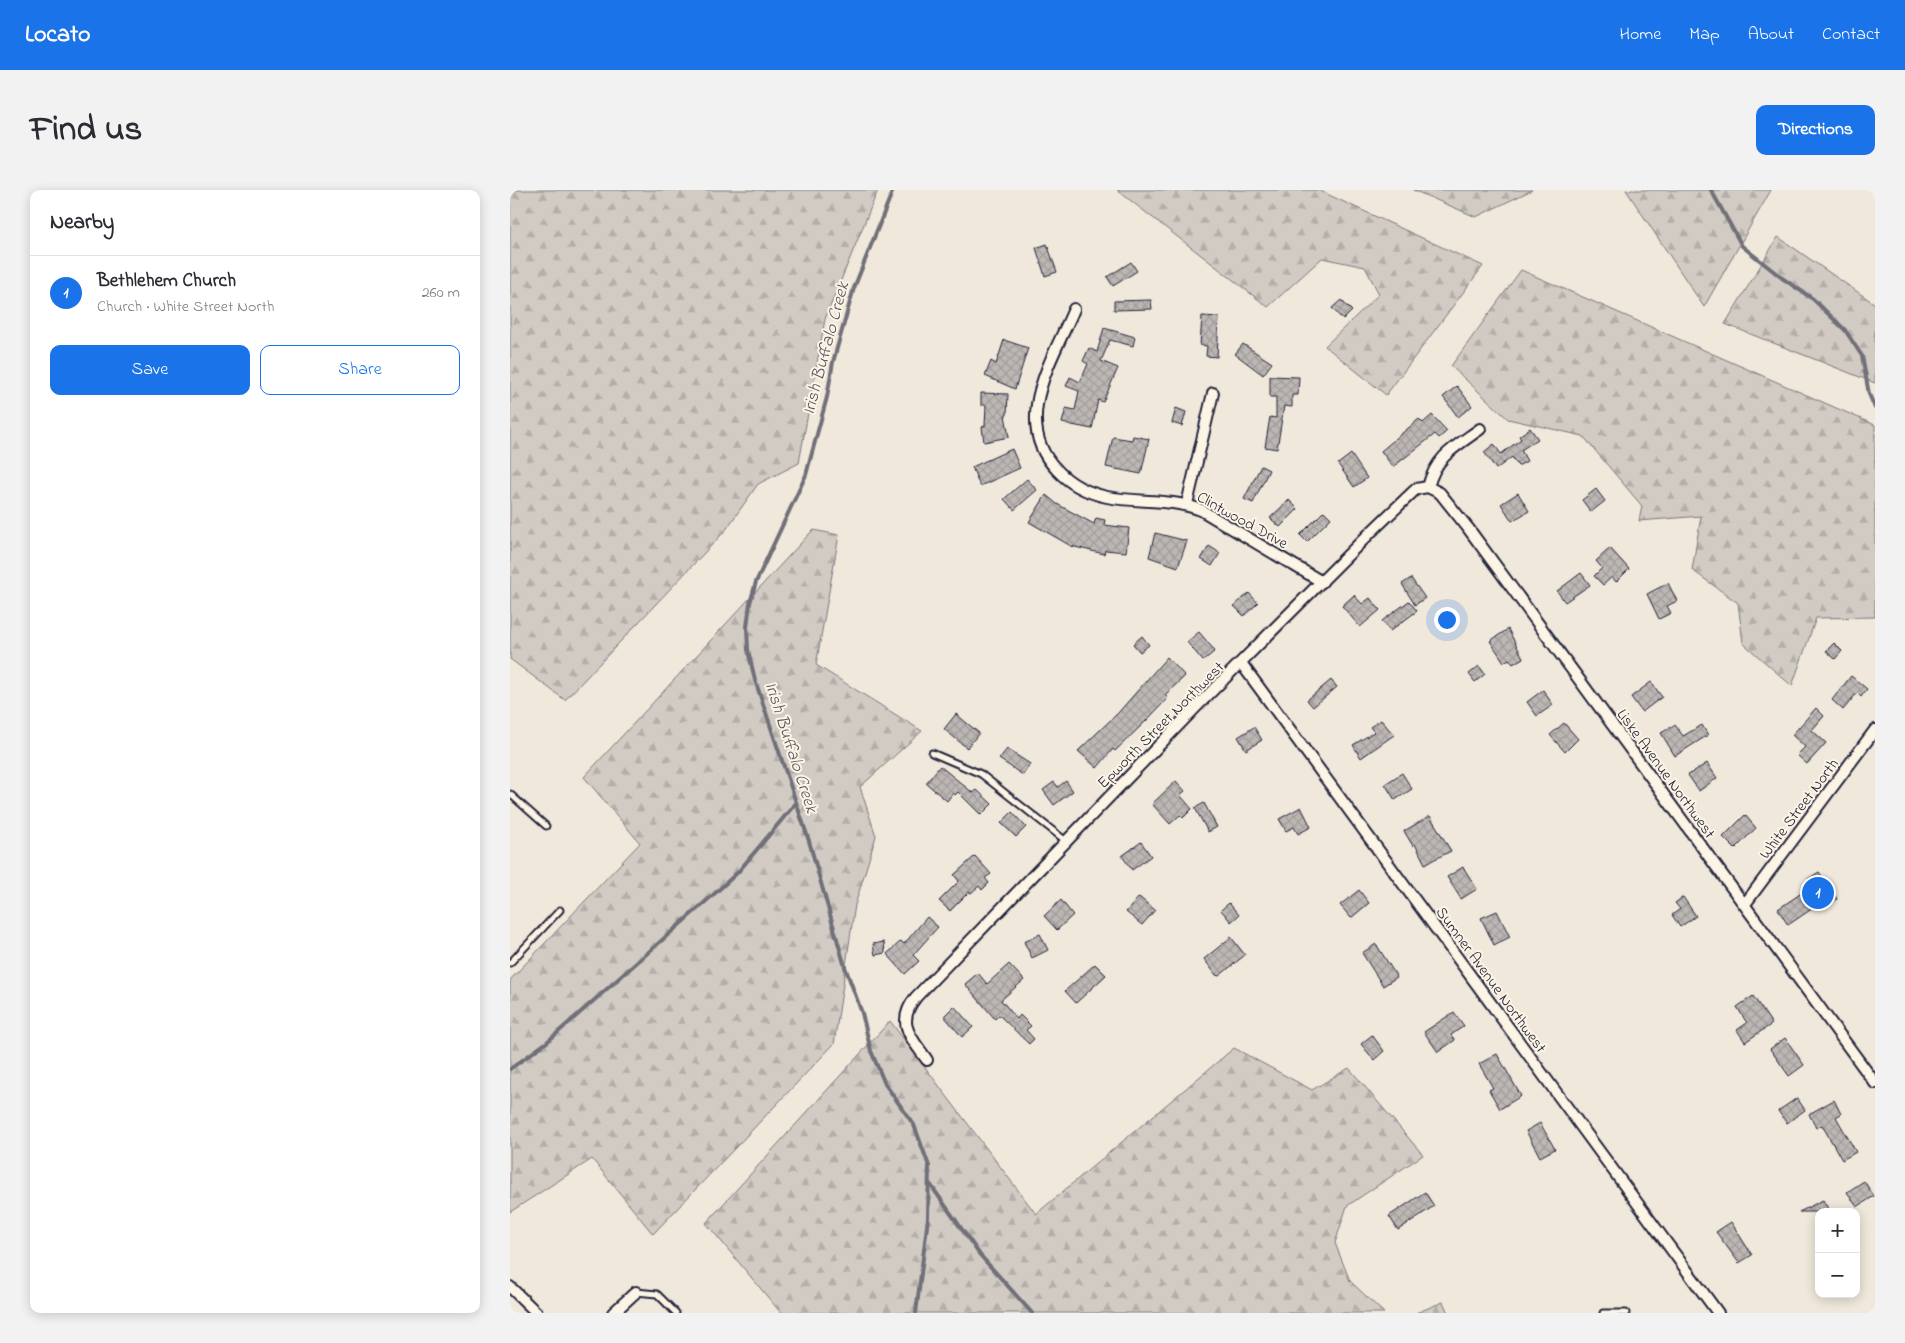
<!DOCTYPE html>
<meta charset="utf-8">
<style>
:root{--surface:#fff;--page:#f2f2f3;--text:#2b2b33;--muted:#7c7c81;--line:#e1e1e2;--accent:#1a73e8}
body{margin:0;font-family:"Indie Flower",sans-serif;background:var(--page);color:var(--text)}
.controls{position:absolute;right:15px;bottom:15px;display:grid;overflow:hidden;border-radius:10px;box-shadow:0 2px 12px #0003}
.controls button{width:45px;height:45px;display:grid;place-items:center;padding:0;border:0;border-bottom:1px solid var(--line);background:var(--surface);color:var(--text);font:25px sans-serif}
.you{position:absolute;left:936px;top:429px;width:18px;height:18px;margin:-12px;border:4px solid #fff;border-radius:50%;background:#1a73e8;box-shadow:0 0 0 8px #1a73e833}
.badge{display:grid;place-items:center;width:32px;height:32px;border-radius:50%;background:var(--accent);color:#fff;font-size:16px;font-weight:700}
.pin{position:absolute;translate:-50% -50%;border:2px solid #fff;box-shadow:0 1px 5px #0006}
.list{margin:0;padding:0;list-style:none}
h2{display:flex;justify-content:space-between;align-items:center;height:65px;margin:0;padding:0 20px;font-size:21px}
h2 small{font-size:16px;font-weight:400;color:var(--muted)}
.list li{display:grid;grid-template-columns:32px 1fr auto;gap:15px;align-items:center;box-sizing:border-box;height:75px;padding:0 20px;border-top:1px solid var(--line)}
.list b{display:block;font-size:19px;white-space:nowrap}
.list p{margin:0;font-size:16px;white-space:nowrap;color:var(--muted)}
.list em{font-size:16px;font-style:normal;color:var(--muted)}
.actions{display:flex;gap:10px;padding:15px 20px}
.actions a{flex:1;padding:11px 0;border:1px solid var(--accent);border-radius:10px;text-align:center;font-size:18px;color:var(--accent)}
.actions .main{background:var(--accent);color:#fff}
.map{position:relative;flex:none;width:1365px;height:1123px;overflow:hidden;border-radius:10px}
header{display:flex;align-items:center;gap:30px;box-sizing:border-box;height:70px;padding:0 25px;background:var(--accent);color:#fff}
header strong{font-size:24px}
nav{display:flex;gap:28px;margin-inline-start:auto;font-size:18px}
.intro{display:flex;align-items:center;justify-content:space-between;box-sizing:border-box;height:120px;padding:0 30px}
h1{margin:0;font-size:35px}
.button{padding:12px 22px;border-radius:10px;background:var(--accent);color:#fff;font-size:18px;font-weight:700}
main{display:flex;gap:30px;padding:0 30px}
aside{flex:1;background:var(--surface);border-radius:10px;box-shadow:0 2px 12px #0003}
.map>svg:first-child{display:block}
.forest{fill:url(#forest-firs);stroke:#7a767f}
.lines{fill:none;stroke-linecap:round;stroke-linejoin:round}
.stream{stroke:#716f79;stroke-width:4}
.building{fill:url(#building-cross-hatch);stroke:#22223b}
.lane-casing{stroke:#22223b;stroke-width:9}
.street-casing{stroke:#22223b;stroke-width:14}
.lane{stroke:#fcf5e5;stroke-width:5}
.street{stroke:#fcf5e5;stroke-width:10}
.labels{text-anchor:middle;stroke-width:4;stroke-linejoin:round;paint-order:stroke}
.street-label{font-size:16px;fill:#22223b;stroke:#fcf5e5}
.water-label{font-size:18px;font-style:italic;fill:#575564;stroke:#fcf5e5}
</style>
<header>
<strong>Locato</strong>
<nav><a>Home</a><a>Map</a><a>About</a><a>Contact</a></nav>
</header>
<div class="intro"><h1>Find us</h1><a class="button">Directions</a></div>
<main>
<aside>
<h2>Nearby<small></small></h2>
<ul class="list">
<li><span class="badge">1</span><div><b>Bethlehem Church</b><p>Church · White Street North</p></div><em>260 m</em></li>
</ul>
<div class="actions"><a class="main">Save</a><a>Share</a></div>
</aside>
<div class="map">
<svg width="1365" height="1123" viewBox="0 0 1365 1123">
<defs>
<pattern id="forest-firs" width="22" height="20" patternUnits="userSpaceOnUse" patternTransform="scale(1.25)"><rect width="22" height="20" fill="#d1cbc3"/><path d="M5 1l3.5 6h-7zM16 11l3.5 6h-7z" fill="#b3aea8"/></pattern>
<pattern id="building-cross-hatch" width="8" height="8" patternUnits="userSpaceOnUse" patternTransform="scale(1.25)"><rect width="8" height="8" fill="#bcb7b3"/><path d="M0 0l8 8M0 8l8-8" fill="none" stroke="#a19d9b"/></pattern>
</defs>
<rect width="100%" height="100%" fill="#efe8db"/>
<filter id="ink" filterUnits="userSpaceOnUse"><feTurbulence type="fractalNoise" baseFrequency=".02" numOctaves="2"/><feDisplacementMap in="SourceGraphic" scale="10" xChannelSelector="R" yChannelSelector="G"/><feConvolveMatrix kernelMatrix="1 2 1 2 8 2 1 2 1" color-interpolation-filters="sRGB"/></filter>
<g filter="url(#ink)">
<g class="forest">
<path d="M0 0H368L315 129 289 273 248 294 215 341 55 510 0 469Z"/>
<path d="M607 0H808L973 76 876 205 815 156 869 104 855 77 812 68 758 117Z"/>
<path d="M903 0H1022L966 27Z"/>
<path d="M1116 0H1261L1194 117Z"/>
<path d="M1268 47 1365 114V193L1215 134Z"/>
<path d="M1011 80 1365 235V427L1306 428 1282 496 1233 453 1228 413 1182 380 1191 326 1129 331 1132 316 1073 246 998 229 941 176Z"/>
<path d="M303 340 329 345 306 475 412 541 350 597 366 646 345 715 324 854 143 1044 82 969 0 1022V790L130 653 74 587Z"/>
<path d="M380 831 526 1024 724 858 802 900 839 878 913 965 837 1016 825 1053 840 1091 874 1123H271L196 1033Z"/>
<path d="M933 1112 938 1123H906Z"/>
</g>
<g class="lines">
<g class="stream">
<path d="M383 0 344 98 323 172 317 207 296 285 246 392 240 413 237 437 238 460 245 490 299 651 335 777 352 823 361 861 375 894 404 935 419 976 418 1028 406 1123"/>
<path d="M1201 0 1232 56 1272 88 1303 109 1335 140 1352 166 1359 204 1365 218"/>
<path d="M0 879 37 852 203 705 228 682 285 614"/>
<path d="M420 994 470 1065 522 1123"/>
</g>
</g>
<g class="building">
<path d="M537 54 547 82 535 86 526 58Z"/>
<path d="M621 72 627 81 603 96 597 87Z"/>
<path d="M641 110 642 119 604 120V111Z"/>
<path d="M831 110 842 121 833 130 822 118Z"/>
<path d="M692 126 709 127 707 167 696 166 697 156 690 155Z"/>
<path d="M594 138 625 147 623 156 600 150 591 171 608 178 593 212 588 210 582 239 552 233 556 218 565 220 569 201 556 196 560 187 570 192 578 174 573 171 579 158 587 162Z"/>
<path d="M494 150 518 158 505 199 475 186 481 171 486 174Z"/>
<path d="M733 154 762 173 753 185 725 164Z"/>
<path d="M760 186 789 187 788 205H782V217L774 216 767 259 755 257 760 227 766 228V207H760Z"/>
<path d="M947 196 962 216 948 227 933 207Z"/>
<path d="M471 203 498 204 497 225H495L499 247 474 252 472 237 475 236 476 215H471Z"/>
<path d="M666 218 676 222 672 236 662 233Z"/>
<path d="M922 225 937 241 929 248 925 244 883 277 871 261 909 229 913 233Z"/>
<path d="M1020 238 1028 249 1011 260 1017 271 1008 276 1002 267 986 279 974 262 984 254 991 264 1011 249 1009 246Z"/>
<path d="M623 246 639 249 631 284 596 277 603 247 622 250Z"/>
<path d="M502 259 510 278 470 296 462 277Z"/>
<path d="M841 264 857 288 844 297 828 274Z"/>
<path d="M751 276 759 280 743 313 734 309Z"/>
<path d="M517 289 527 300 504 320 494 309Z"/>
<path d="M1086 299 1095 311 1081 322 1072 310Z"/>
<path d="M1008 303 1019 321 1002 331 991 314Z"/>
<path d="M536 305 547 314 584 334 586 328 595 330 594 335 619 338 616 362 595 360 594 364 561 356 519 332Z"/>
<path d="M779 310 788 319 770 337 760 328Z"/>
<path d="M814 321 821 328 797 352 790 345Z"/>
<path d="M645 343 677 351 668 377 639 367Z"/>
<path d="M699 356 710 363 702 376 691 369Z"/>
<path d="M1100 358 1119 379 1106 392 1102 387 1093 395 1084 386 1092 378 1086 371Z"/>
<path d="M1071 383 1080 395 1055 412 1047 401Z"/>
<path d="M901 388 915 408 905 415 892 394Z"/>
<path d="M1158 393 1167 411 1157 416 1161 423 1149 429 1137 404Z"/>
<path d="M739 403 748 413 734 426 724 416Z"/>
<path d="M844 405 852 414 860 408 870 420 850 437 832 416Z"/>
<path d="M899 411 907 421 880 441 872 431Z"/>
<path d="M998 439 1013 468 1003 474 999 469 994 472 980 451Z"/>
<path d="M689 442 705 461 693 471 677 452Z"/>
<path d="M632 446 639 455 630 462 623 454Z"/>
<path d="M1324 453 1332 461 1325 469 1316 461Z"/>
<path d="M657 467 675 486 655 505 658 508 637 530 605 561 603 559 587 578 568 561 608 523Z"/>
<path d="M969 476 975 484 965 492 959 484Z"/>
<path d="M1341 486 1357 499 1351 507 1347 503 1333 520 1322 510Z"/>
<path d="M821 490 827 497 803 517 797 510Z"/>
<path d="M1141 492 1152 507 1132 522 1121 507Z"/>
<path d="M1033 500 1043 515 1027 526 1017 512Z"/>
<path d="M1306 518 1314 526 1302 540 1316 553 1297 574 1287 565 1295 557 1282 545Z"/>
<path d="M446 524 469 543 457 558 434 539Z"/>
<path d="M871 530 884 545 851 568 843 555 864 542 860 537Z"/>
<path d="M1054 533 1068 549 1055 562 1040 545Z"/>
<path d="M1165 535 1173 546 1192 535 1198 545 1165 566 1151 543Z"/>
<path d="M744 537 752 550 736 560 728 547Z"/>
<path d="M497 559 520 574 513 585 489 569Z"/>
<path d="M1197 573 1207 588 1189 601 1178 585Z"/>
<path d="M430 576 463 603 467 600 482 614 471 625 448 602 445 605 443 603 437 611 416 593Z"/>
<path d="M892 583 902 599 885 610 875 594Z"/>
<path d="M556 591 563 601 544 615 533 600 544 592 548 597Z"/>
<path d="M666 591 675 601 670 605 682 619 673 628 670 625 660 634 642 614Z"/>
<path d="M694 613 707 637 698 642 685 618Z"/>
<path d="M791 617 801 637 788 644 784 637 776 641 769 629Z"/>
<path d="M502 622 516 637 506 647 491 633Z"/>
<path d="M1235 625 1246 638 1225 659 1213 647Z"/>
<path d="M920 626 941 661 915 674 905 654 903 656 894 641Z"/>
<path d="M631 652 641 666 622 680 612 666Z"/>
<path d="M465 666 481 684 475 688 479 693 472 700 469 696 461 703 459 702 440 721 429 711 449 691 444 685Z"/>
<path d="M953 677 967 699 951 709 937 687Z"/>
<path d="M1309 682 1327 709 1316 717 1312 712 1278 735 1268 719 1302 696 1298 689Z"/>
<path d="M849 700 859 713 841 728 830 715Z"/>
<path d="M629 707 645 720 632 735 616 722Z"/>
<path d="M1173 707 1186 726 1170 737 1162 725 1170 719 1165 713Z"/>
<path d="M551 710 563 725 547 740 534 726Z"/>
<path d="M719 713 729 725 721 732 711 720Z"/>
<path d="M987 721 1000 747 984 755 971 728Z"/>
<path d="M417 727 428 737 403 765 409 771 395 784 377 764 391 751 394 754Z"/>
<path d="M530 744 538 760 522 768 514 752Z"/>
<path d="M721 747 735 765 709 786 706 785 694 769Z"/>
<path d="M374 752 375 763 365 765 363 754Z"/>
<path d="M866 754 887 787 873 796 852 763Z"/>
<path d="M499 774 514 790 491 810 507 829 510 825 521 836 516 840 524 849 519 854 489 825 485 829 455 794 468 783 477 794Z"/>
<path d="M585 774 596 785 566 813 555 801Z"/>
<path d="M1243 806 1262 834 1235 852 1227 840 1237 833 1227 817Z"/>
<path d="M444 816 463 837 452 847 434 826Z"/>
<path d="M944 822 954 836 941 845 945 850 928 862 914 842Z"/>
<path d="M862 845 874 861 864 870 851 854Z"/>
<path d="M1275 848 1294 875 1279 886 1260 859Z"/>
<path d="M987 864 1011 906 990 919 979 900 983 898 969 874Z"/>
<path d="M1287 908 1295 920 1277 933 1268 921Z"/>
<path d="M1324 910 1331 924 1326 927 1346 962 1332 970 1312 935 1306 938 1299 924Z"/>
<path d="M1030 933 1045 959 1030 967 1016 941Z"/>
<path d="M1354 991 1364 1006 1347 1017 1337 1002Z"/>
<path d="M915 1002 924 1016 888 1040 879 1026Z"/>
<path d="M1313 1010 1320 1022H1289Z"/>
<path d="M1221 1032 1242 1065 1229 1073 1206 1042Z"/>
</g>
<g class="lines">
<defs>
<g id="lane">
<path d="M422 563 471 584 556 651"/>
<path d="M0 604 36 636"/>
<path d="M0 773 50 720"/>
<path d="M126 1102 147 1104 166 1123"/>
<path d="M1093 1123H1116"/>
</g>
<g id="street">
<path d="M564 119C543 169 500 232 547 280 560 294 578 303 597 307 628 313 661 308 691 320L812 392"/>
<path d="M918 297 930 303 958 338 1365 893"/>
<path d="M918 297C926 266 945 257 970 239"/>
<path d="M677 314 703 203"/>
<path d="M731 473 1208 1123"/>
<path d="M1235 714 1365 540"/>
<path d="M417 870C401 847 385 833 406 807L687 516 861 342 906 299 918 297"/>
<path d="M0 1097 27 1123"/>
<path d="M103 1123 126 1102"/>
</g>
</defs>
<use href="#lane" class="lane-casing"/>
<use href="#street" class="street-casing"/>
<use href="#lane" class="lane"/>
<use href="#street" class="street"/>
</g>
</g>
<g class="labels">
<g class="street-label">
<text transform="translate(733 329) rotate(29)" y="6">Clintwood Drive</text>
<text transform="translate(650 534) rotate(-45)" y="6">Epworth Street Northwest</text>
<text transform="translate(1157 583) rotate(54)" y="6">Liske Avenue Northwest</text>
<text transform="translate(1288 618) rotate(-53)" y="6">White Street North</text>
<text transform="translate(982 789) rotate(54)" y="6">Sumner Avenue Northwest</text>
</g>
<g class="water-label">
<text transform="translate(315 158) rotate(-75)" y="6">Irish Buffalo Creek</text>
<text transform="translate(282 557) rotate(72)" y="6">Irish Buffalo Creek</text>
</g>
</g>
</svg>
<div class="controls">
<button>+</button>
<button>−</button>
</div>
<div class="you"></div>
<div class="pin badge" style="left:1308px;top:703px">1</div>
</div>
</main>
